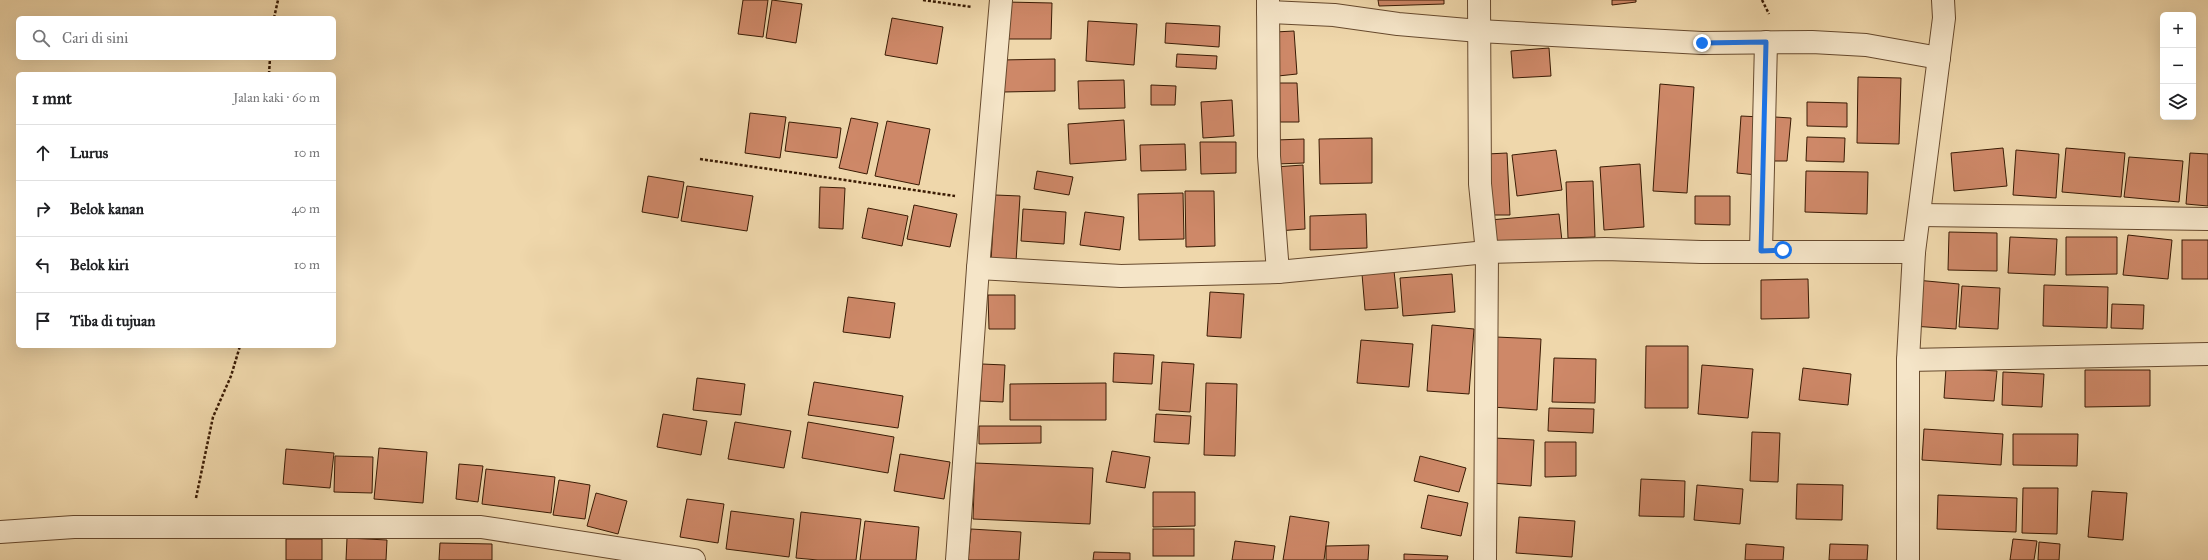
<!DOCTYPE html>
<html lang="id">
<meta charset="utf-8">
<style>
:root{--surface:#fff;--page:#f2f2f2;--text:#202124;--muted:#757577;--line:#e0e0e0}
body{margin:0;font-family:"IM FELL Great Primer",serif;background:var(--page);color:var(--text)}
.controls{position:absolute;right:12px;top:12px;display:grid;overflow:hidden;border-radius:6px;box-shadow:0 4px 16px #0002}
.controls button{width:36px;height:36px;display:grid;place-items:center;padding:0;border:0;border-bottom:1px solid var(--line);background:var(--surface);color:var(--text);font:20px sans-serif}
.stop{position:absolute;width:12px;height:12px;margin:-9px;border:3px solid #1a73e8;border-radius:50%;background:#fff}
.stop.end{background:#1a73e8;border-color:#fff;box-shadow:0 1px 4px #0008}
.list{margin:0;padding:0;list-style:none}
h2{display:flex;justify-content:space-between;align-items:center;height:52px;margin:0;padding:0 16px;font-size:17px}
h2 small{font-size:13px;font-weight:400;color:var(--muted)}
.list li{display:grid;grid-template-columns:26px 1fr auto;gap:12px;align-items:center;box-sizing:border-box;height:56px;padding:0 16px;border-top:1px solid var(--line)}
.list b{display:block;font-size:15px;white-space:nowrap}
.list em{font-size:13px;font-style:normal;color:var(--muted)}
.icon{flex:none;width:22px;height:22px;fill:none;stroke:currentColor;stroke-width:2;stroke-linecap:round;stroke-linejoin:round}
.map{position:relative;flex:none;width:2208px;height:560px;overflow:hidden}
.search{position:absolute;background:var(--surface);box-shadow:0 4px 16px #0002;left:16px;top:16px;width:320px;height:44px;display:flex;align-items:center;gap:10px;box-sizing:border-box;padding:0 14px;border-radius:6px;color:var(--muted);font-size:15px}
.panel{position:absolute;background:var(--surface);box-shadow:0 4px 16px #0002;left:16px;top:72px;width:320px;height:276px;border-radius:6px}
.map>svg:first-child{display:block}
.building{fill:#ce8868;stroke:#3a1b04}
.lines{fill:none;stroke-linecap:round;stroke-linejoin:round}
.minor-casing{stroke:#674a2e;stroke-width:24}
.path{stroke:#3a1b04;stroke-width:2.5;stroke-dasharray:3 2;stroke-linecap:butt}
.minor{stroke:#f5e5c8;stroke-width:22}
.route{stroke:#1a73e8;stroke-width:5}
</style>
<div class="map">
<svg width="2208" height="560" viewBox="0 0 2208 560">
<rect width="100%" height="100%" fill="#efd7ab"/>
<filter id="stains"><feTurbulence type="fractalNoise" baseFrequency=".005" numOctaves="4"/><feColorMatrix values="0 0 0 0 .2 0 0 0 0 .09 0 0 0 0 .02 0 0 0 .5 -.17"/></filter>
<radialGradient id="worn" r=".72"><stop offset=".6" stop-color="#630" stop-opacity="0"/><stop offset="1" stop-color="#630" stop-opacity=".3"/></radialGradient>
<g class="building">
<path d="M743 0H768L763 37 738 34Z"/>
<path d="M772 0 802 4 796 43 766 38Z"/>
<path d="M1378 0H1444V4L1379 6Z"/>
<path d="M1612 0H1636V2L1612 5Z"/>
<path d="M1006 2 1052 3 1051 39H1005Z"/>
<path d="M892 18 943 27 937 64 885 55Z"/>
<path d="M1088 21 1137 24 1134 65 1086 61Z"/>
<path d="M1166 23 1220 26 1219 47 1165 43Z"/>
<path d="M1294 31 1297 74 1278 76 1275 32Z"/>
<path d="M1549 48 1551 76 1513 78 1511 51Z"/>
<path d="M1177 54 1217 56 1216 69 1176 67Z"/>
<path d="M1055 59V91L1003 92 1001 60Z"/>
<path d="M1858 77 1901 78 1899 144 1857 143Z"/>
<path d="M1124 80 1125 108 1079 109 1078 81Z"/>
<path d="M1279 83H1297L1299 122H1280Z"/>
<path d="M1660 84 1694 87 1687 193 1653 191Z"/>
<path d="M1151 85 1176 86 1175 105H1151Z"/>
<path d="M1232 100 1234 136 1203 138 1201 102Z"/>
<path d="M1807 102 1847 103V127L1807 126Z"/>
<path d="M750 113 786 117 780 158 745 153Z"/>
<path d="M1741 116 1761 117 1757 175 1737 173Z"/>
<path d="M1775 117 1791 118 1787 161H1772Z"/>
<path d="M851 118 878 123 867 174 839 168Z"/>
<path d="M1124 120 1126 160 1070 164 1068 124Z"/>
<path d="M887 121 930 129 919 185 875 176Z"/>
<path d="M789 122 841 128 837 158 785 151Z"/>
<path d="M1807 137 1845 138 1844 162 1806 161Z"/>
<path d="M1372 138V183L1320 184 1319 139Z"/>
<path d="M1304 139V163L1276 164V140Z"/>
<path d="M1200 142H1236V173L1201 174Z"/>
<path d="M1185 144 1186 170 1141 171 1140 145Z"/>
<path d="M2003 148 2007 186 1954 191 1951 153Z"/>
<path d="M2066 148 2125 153 2121 197 2062 192Z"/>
<path d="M1556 150 1562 190 1517 196 1512 155Z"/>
<path d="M2016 150 2059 154 2056 198 2013 195Z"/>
<path d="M1507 153 1510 215H1490L1487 154Z"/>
<path d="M2190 153 2208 154V206L2186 204Z"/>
<path d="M2129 157 2183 161 2179 202 2124 197Z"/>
<path d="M1640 164 1644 227 1604 230 1600 167Z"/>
<path d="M1303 165 1305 229 1277 231 1275 167Z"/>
<path d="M1037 171 1073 177 1069 195 1034 189Z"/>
<path d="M1806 171 1868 172 1867 214 1805 212Z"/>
<path d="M648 176 684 182 678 218 642 212Z"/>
<path d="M1593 181 1595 237 1568 238 1566 182Z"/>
<path d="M687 186 753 196 747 231 681 221Z"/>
<path d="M820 187 845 188 843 229 819 228Z"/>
<path d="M1185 191H1214L1215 246 1186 247Z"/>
<path d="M1183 193 1184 239 1139 240 1138 194Z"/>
<path d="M995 195 1020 196 1016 262 991 261Z"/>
<path d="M1695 196H1730V225L1695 224Z"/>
<path d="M914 205 957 214 950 247 907 239Z"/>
<path d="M868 208 908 216 902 246 862 238Z"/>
<path d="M1023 209 1066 212 1064 244 1021 241Z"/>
<path d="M1085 212 1124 217 1120 250 1080 245Z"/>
<path d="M1366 214 1367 248 1310 250V216Z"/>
<path d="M1559 214 1562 241 1492 247 1490 220Z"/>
<path d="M1949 232 1997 233V271L1948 270Z"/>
<path d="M2128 235 2172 240 2168 279 2123 275Z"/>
<path d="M2010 237 2057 239 2055 275 2008 273Z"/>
<path d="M2066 237H2117V274L2066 275Z"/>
<rect x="2182" y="240" width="26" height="39"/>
<path d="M1394 271 1398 308 1365 310 1362 274Z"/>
<path d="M1452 274 1455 312 1403 316 1400 278Z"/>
<path d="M1808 279 1809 318 1761 319V280Z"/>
<path d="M1916 280 1959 284 1956 329 1912 326Z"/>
<path d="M2044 285 2108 287 2107 328 2043 326Z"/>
<path d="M1962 286 2000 288 1998 329 1959 327Z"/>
<path d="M1210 292 1244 294 1241 338 1207 336Z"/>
<path d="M988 295H1015V329H989Z"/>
<path d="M848 297 895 303 890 338 843 332Z"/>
<path d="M2112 304 2144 305 2143 329 2111 328Z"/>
<path d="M1432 325 1474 329 1469 394 1427 391Z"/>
<path d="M1496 337 1541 339 1537 410 1492 407Z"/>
<path d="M1361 340 1413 344 1409 387 1357 383Z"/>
<path d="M1646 346H1688V408H1645Z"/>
<path d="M1114 353 1154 355 1152 384 1113 382Z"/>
<path d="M1554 358 1596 359 1595 403 1552 402Z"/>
<path d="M1162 362 1194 364 1190 412 1159 410Z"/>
<path d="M982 364 1005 365 1003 402 980 401Z"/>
<path d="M1702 365 1753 369 1748 418 1698 414Z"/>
<path d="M1803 368 1851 374 1848 405 1799 400Z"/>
<path d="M1946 368 1997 371 1994 401 1944 398Z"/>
<path d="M2085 370H2150V406L2085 407Z"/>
<path d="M2003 372 2044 374 2042 407 2002 405Z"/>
<path d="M697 378 745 384 741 415 693 410Z"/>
<path d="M814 382 903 396 898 428 808 415Z"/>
<path d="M1106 383V420H1010V384Z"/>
<path d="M1206 383 1237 384 1235 456 1204 455Z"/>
<path d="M1549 408 1594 409 1593 433 1548 431Z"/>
<path d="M663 414 707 421 701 455 657 447Z"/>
<path d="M1156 414 1191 416 1189 444 1154 442Z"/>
<path d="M735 422 791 431 784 468 728 459Z"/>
<path d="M808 422 894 437 888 473 802 458Z"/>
<path d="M979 426H1041V443L979 444Z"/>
<path d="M1924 429 2003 434 2001 465 1922 460Z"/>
<path d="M1752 432 1780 433 1778 482 1750 481Z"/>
<path d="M2013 434H2078L2077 466 2013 465Z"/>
<path d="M1494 438 1534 440 1531 486 1491 483Z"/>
<path d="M1545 442H1576V476L1545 477Z"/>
<path d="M379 448 427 452 423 503 374 499Z"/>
<path d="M286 449 334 453 330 488 283 484Z"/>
<path d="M1112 451 1150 457 1145 488 1106 482Z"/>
<path d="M900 454 950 462 944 499 894 491Z"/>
<path d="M335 456 373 457 372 493 334 492Z"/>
<path d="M1420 456 1466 468 1459 492 1414 481Z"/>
<path d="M975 463 1093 468 1090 524 973 519Z"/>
<path d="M459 464 483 466 478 502 456 499Z"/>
<path d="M486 469 555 477 551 513 482 504Z"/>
<path d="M1641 479 1685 481 1684 517 1639 516Z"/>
<path d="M559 480 590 485 585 519 553 515Z"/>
<path d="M1797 484 1843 485 1842 520 1796 519Z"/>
<path d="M1697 485 1743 489 1740 524 1694 520Z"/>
<path d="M2023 488H2058L2057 534 2022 533Z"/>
<path d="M2092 491 2127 493 2123 540 2088 537Z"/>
<path d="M1153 492H1195V526L1153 527Z"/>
<path d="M596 493 627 501 618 534 587 526Z"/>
<path d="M1428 495 1468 503 1461 536 1421 528Z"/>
<path d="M1938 495 2017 498 2016 532 1937 529Z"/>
<path d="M687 499 724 504 718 543 680 537Z"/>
<path d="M731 511 794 519 789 557 726 549Z"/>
<path d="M801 512 861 519 856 560H818L796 558Z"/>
<path d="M1290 516 1329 522 1324 560H1283Z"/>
<path d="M1519 517 1575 521 1572 557 1516 553Z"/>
<path d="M865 521 919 527 916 560H860Z"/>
<path d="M971 529 1021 532 1019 560H968Z"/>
<rect x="1153" y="529" width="41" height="27"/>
<path d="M347 538 387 540 386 560H346Z"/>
<rect x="286" y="539" width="36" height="21"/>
<path d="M2013 539 2037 541 2034 560H2010Z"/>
<path d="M1235 541 1275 546 1273 560H1232Z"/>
<path d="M2039 542 2060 544 2059 560H2038Z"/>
<path d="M440 543 492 544V560H439Z"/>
<path d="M1746 544 1784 547 1783 560H1745Z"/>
<path d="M1830 544 1868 545 1867 560H1829Z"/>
<path d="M1369 545 1368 560H1326V546Z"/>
<path d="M1094 552 1130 553V560H1093Z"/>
<path d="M1404 554 1448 556 1447 560H1404Z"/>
</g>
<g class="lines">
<defs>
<g id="minor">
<path d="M1268 0 1269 156 1278 272"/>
<path d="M1479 0 1480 184 1487 252 1485 560"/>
<path d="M1268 12 1334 15 1398 24 1479 31 1702 43 1812 42 1866 45 1939 58"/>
<path d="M1920 215 2208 219"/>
<path d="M1761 251 1766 42"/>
<path d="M978 268 1121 276 1278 272 1487 252 1605 249 1701 252H1914"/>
<path d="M1908 360 2208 354"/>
<path d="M0 532 74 527H481L694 560"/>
<path d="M957 560 978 268 1001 0"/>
<path d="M1908 560V360L1914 252 1944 18 1943 0"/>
</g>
</defs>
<use href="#minor" class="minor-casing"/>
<g class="path">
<path d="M923 0 972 7"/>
<path d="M1762 0 1769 14"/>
<path d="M274 18 278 0"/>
<path d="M269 74 270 58"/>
<path d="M700 159 955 196"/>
<path d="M196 498 213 417 231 376 240 346"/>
</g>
<use href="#minor" class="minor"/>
</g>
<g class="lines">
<path class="route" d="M1702 43 1766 42 1761 251 1783 250"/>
</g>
<rect width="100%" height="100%" filter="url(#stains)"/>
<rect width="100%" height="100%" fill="url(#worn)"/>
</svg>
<div class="controls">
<button>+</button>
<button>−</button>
<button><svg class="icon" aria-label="layers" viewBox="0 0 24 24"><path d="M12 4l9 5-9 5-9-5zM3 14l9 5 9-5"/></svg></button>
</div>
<div class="stop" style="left:1783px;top:250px"></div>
<div class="stop end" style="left:1702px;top:43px"></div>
<div class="search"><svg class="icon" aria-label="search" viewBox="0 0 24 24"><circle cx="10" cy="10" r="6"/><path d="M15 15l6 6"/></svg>Cari di sini</div>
<section class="panel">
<h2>1 mnt<small>Jalan kaki · 60 m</small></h2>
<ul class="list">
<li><svg class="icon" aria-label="ahead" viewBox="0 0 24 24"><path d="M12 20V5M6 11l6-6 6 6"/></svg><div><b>Lurus</b></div><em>10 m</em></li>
<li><svg class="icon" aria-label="right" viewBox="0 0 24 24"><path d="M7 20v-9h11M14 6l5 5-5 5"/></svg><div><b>Belok kanan</b></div><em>40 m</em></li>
<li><svg class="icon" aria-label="left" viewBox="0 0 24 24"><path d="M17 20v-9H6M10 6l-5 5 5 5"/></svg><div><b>Belok kiri</b></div><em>10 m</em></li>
<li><svg class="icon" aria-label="arrive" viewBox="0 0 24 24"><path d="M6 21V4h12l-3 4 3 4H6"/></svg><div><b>Tiba di tujuan</b></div></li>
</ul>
</section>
</div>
